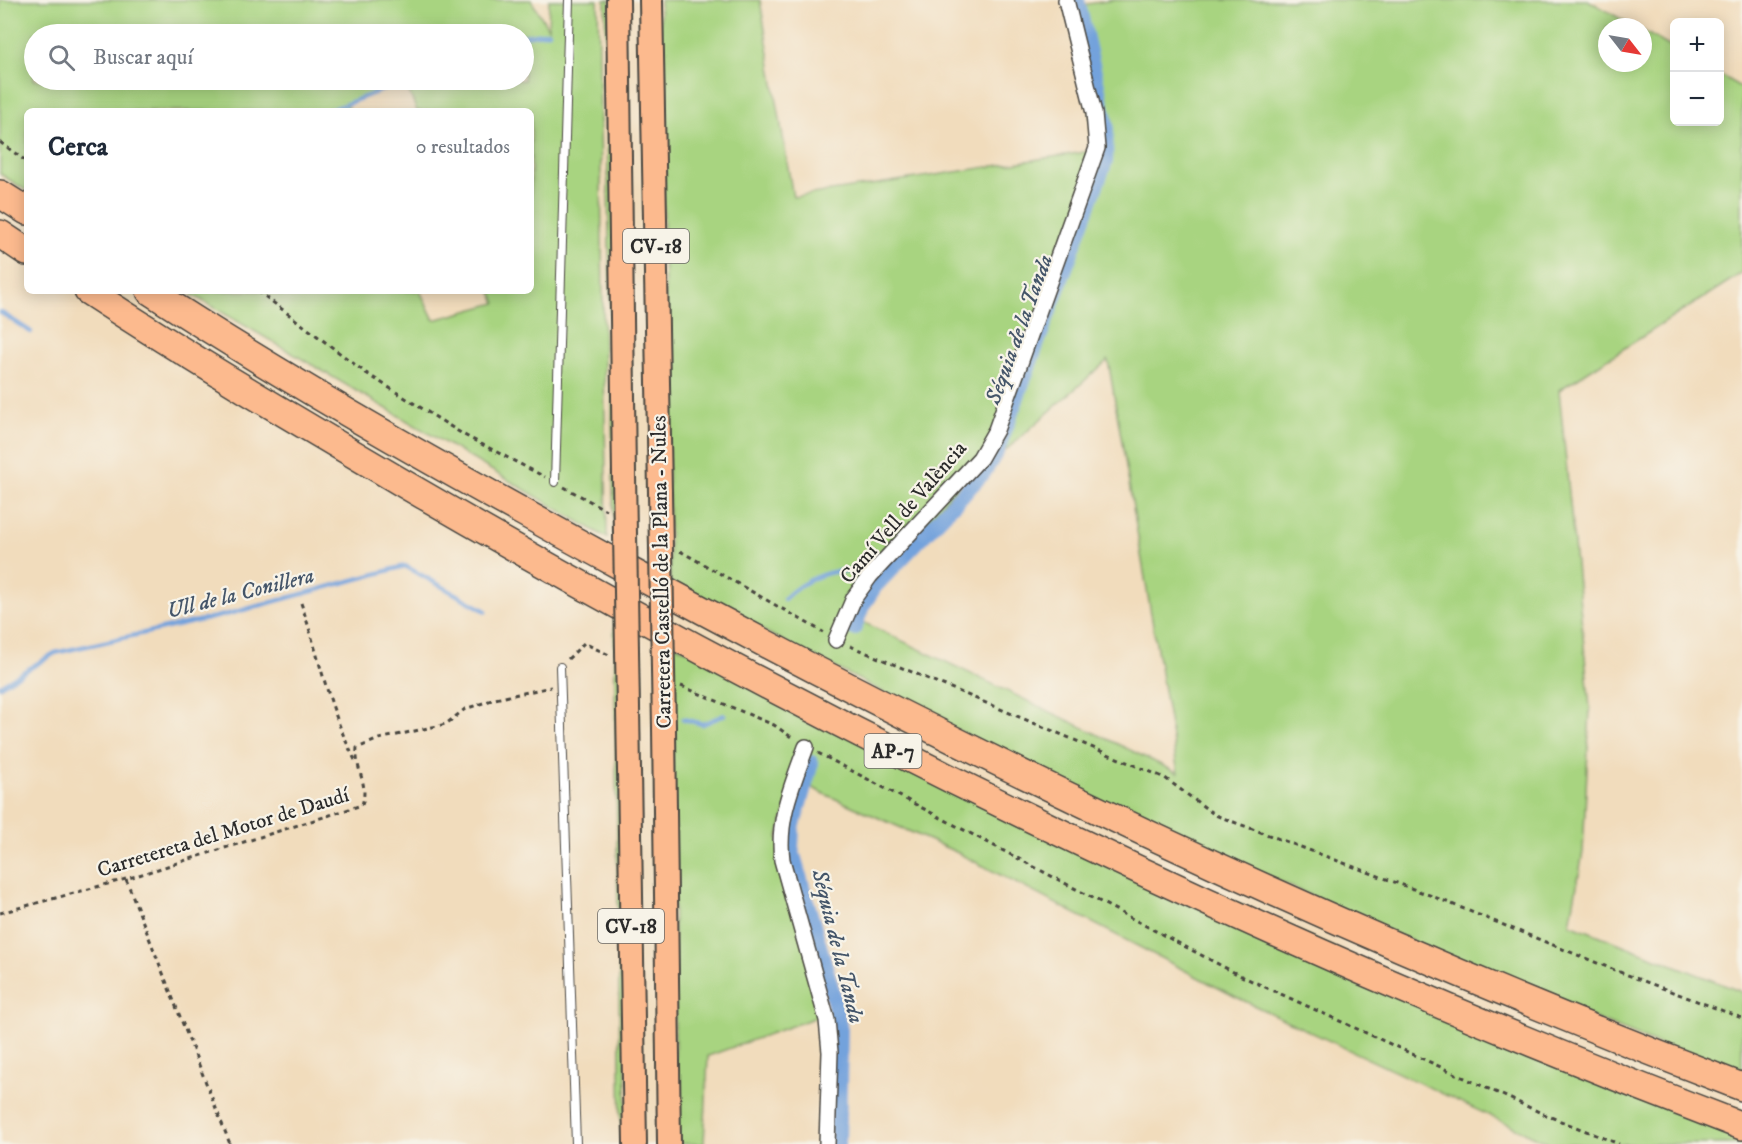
<!DOCTYPE html>
<html lang="es">
<meta charset="utf-8">
<style>
:root{--surface:#fff;--page:#f2f2f3;--text:#1f2937;--muted:#747a83;--line:#e0e1e3}
body{margin:0;font-family:"IM FELL DW Pica",serif;background:var(--page);color:var(--text)}
.controls{position:absolute;right:18px;top:18px;display:grid;overflow:hidden;border-radius:9px;box-shadow:0 3px 15px #0003}
.controls button{width:54px;height:54px;display:grid;place-items:center;padding:0;border:0;border-bottom:2px solid var(--line);background:var(--surface);color:var(--text);font:30px sans-serif}
.compass{position:absolute;left:1598px;top:18px;width:54px;height:54px;border-radius:50%;background:var(--surface);box-shadow:0 3px 15px #0003;rotate:121deg}
.list{margin:0;padding:0;list-style:none}
h2{display:flex;justify-content:space-between;align-items:center;height:78px;margin:0;padding:0 24px;font-size:26px}
h2 small{font-size:20px;font-weight:400;color:var(--muted)}
.icon{flex:none;width:33px;height:33px;fill:none;stroke:currentColor;stroke-width:2;stroke-linecap:round;stroke-linejoin:round}
.map{position:relative;flex:none;width:1742px;height:1144px;overflow:hidden}
.search{position:absolute;background:var(--surface);box-shadow:0 3px 15px #0003;left:24px;top:24px;width:510px;height:66px;display:flex;align-items:center;gap:15px;box-sizing:border-box;padding:0 21px;border-radius:33px;color:var(--muted);font-size:22px}
.panel{position:absolute;background:var(--surface);box-shadow:0 3px 15px #0003;left:24px;top:108px;width:510px;height:186px;border-radius:9px}
.map>svg:first-child{display:block}
.green{fill:#a8d480;stroke:#6a8056;stroke-width:1.5;fill-rule:evenodd}
.lines{fill:none;stroke-linecap:round;stroke-linejoin:round}
.stream{stroke:#73a2dc;stroke-width:4.5}
.canal{stroke:#73a2dc;stroke-width:16}
.service-casing{stroke:#494641;stroke-width:10}
.minor-casing{stroke:#494641;stroke-width:18}
.primary-casing{stroke:#494641;stroke-width:26}
.motorway-casing{stroke:#494641;stroke-width:30}
.path{stroke:#494641;stroke-width:3;stroke-dasharray:4.5 4.5;stroke-linecap:butt}
.service{stroke:#fff;stroke-width:8}
.minor{stroke:#fff;stroke-width:15}
.primary{stroke:#fcba8e;stroke-width:22}
.motorway{stroke:#fcba8e;stroke-width:27}
.primary-bridge-casing{stroke:#494641;stroke-width:26;stroke-linecap:butt}
.primary-bridge{stroke:#fcba8e;stroke-width:22}
.labels{text-anchor:middle;stroke-width:4.5;stroke-linejoin:round;paint-order:stroke}
.shield{fill:#f7f3e8;stroke:#686764;stroke-width:1.5}
.shield-label{font-size:20px;font-weight:bold;fill:#2b2b2b}
.street-label{font-size:21px;fill:#2b2b2b;stroke:#f7f3e8}
.water-label{font-size:22px;font-style:italic;fill:#445569;stroke:#f7f3e8}
</style>
<div class="map">
<svg width="1742" height="1144" viewBox="0 0 1742 1144">
<rect width="100%" height="100%" fill="#f7f3e8"/>
<filter id="ink" filterUnits="userSpaceOnUse"><feTurbulence type="fractalNoise" baseFrequency=".0167" numOctaves="2"/><feDisplacementMap in="SourceGraphic" scale="12" xChannelSelector="R" yChannelSelector="G"/><feConvolveMatrix kernelMatrix="1 2 1 2 8 2 1 2 1" color-interpolation-filters="sRGB"/></filter>
<filter id="wash" filterUnits="userSpaceOnUse"><feTurbulence type="fractalNoise" baseFrequency=".008" numOctaves="4" result="noise"/><feDisplacementMap in="SourceGraphic" scale="24" xChannelSelector="R" yChannelSelector="G"/><feGaussianBlur stdDeviation="1.35" result="paint"/><feColorMatrix in="noise" values="0 0 0 0 0 0 0 0 0 0 0 0 0 0 0 0 0 1.4 0 .05"/><feComposite in="paint" operator="in"/></filter>
<g filter="url(#wash)">
<rect width="100%" height="100%" fill="#f1dcbc"/>
<g class="green">
<path d="M0 0H531L548 28 549 0H598L607 538 186 291H420L434 320 496 303 491 291H531V111H417L406 84 408 80H524V34H34V80H407L347 103 349 111H27V191L0 174Z"/>
<path d="M605 0H610L619 544 614 541Z"/>
<path d="M660 0H760L793 197 1085 152 1097 148 1068 7 1113 0H1588L1635 27H1607V63H1643V31L1674 49V122H1720V75L1742 88V273L1559 390 1590 708 1583 852 1570 924 1742 992V1078L1478 971 1057 781 670 583ZM1108 360 1178 773 846 614 981 459 999 456Z"/>
<path d="M614 613 619 616 627 1144H621Z"/>
<path d="M671 643 1742 1136V1144H1550L1236 997 956 852 820 792 795 777 778 837 825 1014 708 1056 704 1144H676Z"/>
</g>
<g class="lines">
<g class="stream">
<path d="M524 36 549 32"/>
<path d="M328 111 408 80"/>
<path d="M0 312 31 332"/>
<path d="M784 599C802 581 835 564 859 574"/>
<path d="M0 686 55 653 225 615 405 566 486 611"/>
<path d="M683 719 703 724 724 715"/>
</g>
<g class="canal">
<path d="M854 628 862 606 875 586 983 473 997 450 1105 161 1106 124 1077 0"/>
<path d="M811 763 792 828 791 848 831 987 840 1030 838 1144"/>
</g>
</g>
</g>
<g filter="url(#ink)">
<g class="lines">
<defs>
<g id="service">
<path d="M555 482 569 0"/>
<path d="M560 667 576 1144"/>
</g>
<g id="minor">
<path d="M836 640 854 598 870 576 980 458 996 430 1097 148 1094 113 1066 0"/>
<path d="M806 747C792 786 777 819 782 860L827 1020 830 1052 827 1144"/>
</g>
<g id="primary">
<path d="M618 0 624 475"/>
<path d="M651 0 660 492"/>
<path d="M628 708 635 1144"/>
<path d="M664 728 669 1144"/>
</g>
<g id="motorway">
<path d="M0 194 27 211"/>
<path d="M0 234 27 252"/>
<path d="M88 291C192 359 299 422 406 485 833 734 1280 950 1742 1126"/>
<path d="M150 291C305 392 467 482 630 571 989 767 1360 941 1742 1087"/>
</g>
</defs>
<use href="#service" class="service-casing"/>
<use href="#minor" class="minor-casing"/>
<use href="#primary" class="primary-casing"/>
<use href="#motorway" class="motorway-casing"/>
<g class="path">
<path d="M0 142 27 162"/>
<path d="M258 291 366 373 464 435 545 477"/>
<path d="M564 487 606 510"/>
<path d="M680 551 823 632"/>
<path d="M301 603C319 656 329 710 355 760"/>
<path d="M850 646 1165 778 1215 815 1432 896 1617 971 1742 1018"/>
<path d="M568 659 584 643 609 655"/>
<path d="M681 686 774 725 794 739"/>
<path d="M818 753 1239 975 1548 1116 1619 1144"/>
<path d="M126 879 230 1144"/>
<path d="M0 913 126 879 362 805C369 782 355 772 357 748L379 739 446 724 465 709 495 699 551 687"/>
</g>
<use href="#service" class="service"/>
<use href="#minor" class="minor"/>
<use href="#primary" class="primary"/>
<use href="#motorway" class="motorway"/>
<defs>
<g id="primary-bridge">
<path d="M624 475 628 708"/>
<path d="M660 492 664 728"/>
</g>
</defs>
<use href="#primary-bridge" class="primary-bridge-casing"/>
<use href="#primary-bridge" class="primary-bridge"/>
</g>
</g>
<g class="labels">
<g class="shield">
<rect x="623" y="229" width="66" height="34" rx="4.5"/>
<rect x="864.5" y="734" width="57" height="34" rx="4.5"/>
<rect x="598" y="909" width="66" height="34" rx="4.5"/>
</g>
<g class="shield-label">
<text x="656" y="253">CV-18</text>
<text x="893" y="758">AP-7</text>
<text x="631" y="933">CV-18</text>
</g>
<g class="street-label">
<text transform="translate(903 512) rotate(-49)" y="7">Camí Vell de València</text>
<text transform="translate(661 572) rotate(-91)" y="7">Carretera Castelló de la Plana - Nules</text>
<text transform="translate(223 832) rotate(-17)" y="7">Carretereta del Motor de Daudí</text>
</g>
<g class="water-label">
<text transform="translate(1018 329) rotate(-70)" y="8">Séquia de la Tanda</text>
<text transform="translate(240 592) rotate(-14)" y="8">Ull de la Conillera</text>
<text transform="translate(839 946) rotate(76)" y="8">Séquia de la Tanda</text>
</g>
</g>
</svg>
<div class="controls">
<button>+</button>
<button>−</button>
</div>
<svg class="compass" viewBox="-18 -18 36 36"><path d="M0-13l5 13h-10z" fill="#e53935"/><path d="M0 13l5-13h-10z" fill="#747a83"/></svg>
<div class="search"><svg class="icon" aria-label="search" viewBox="0 0 24 24"><circle cx="10" cy="10" r="6"/><path d="M15 15l6 6"/></svg>Buscar aquí</div>
<section class="panel">
<h2>Cerca<small>0 resultados</small></h2>
<ul class="list">
</ul>
</section>
</div>
